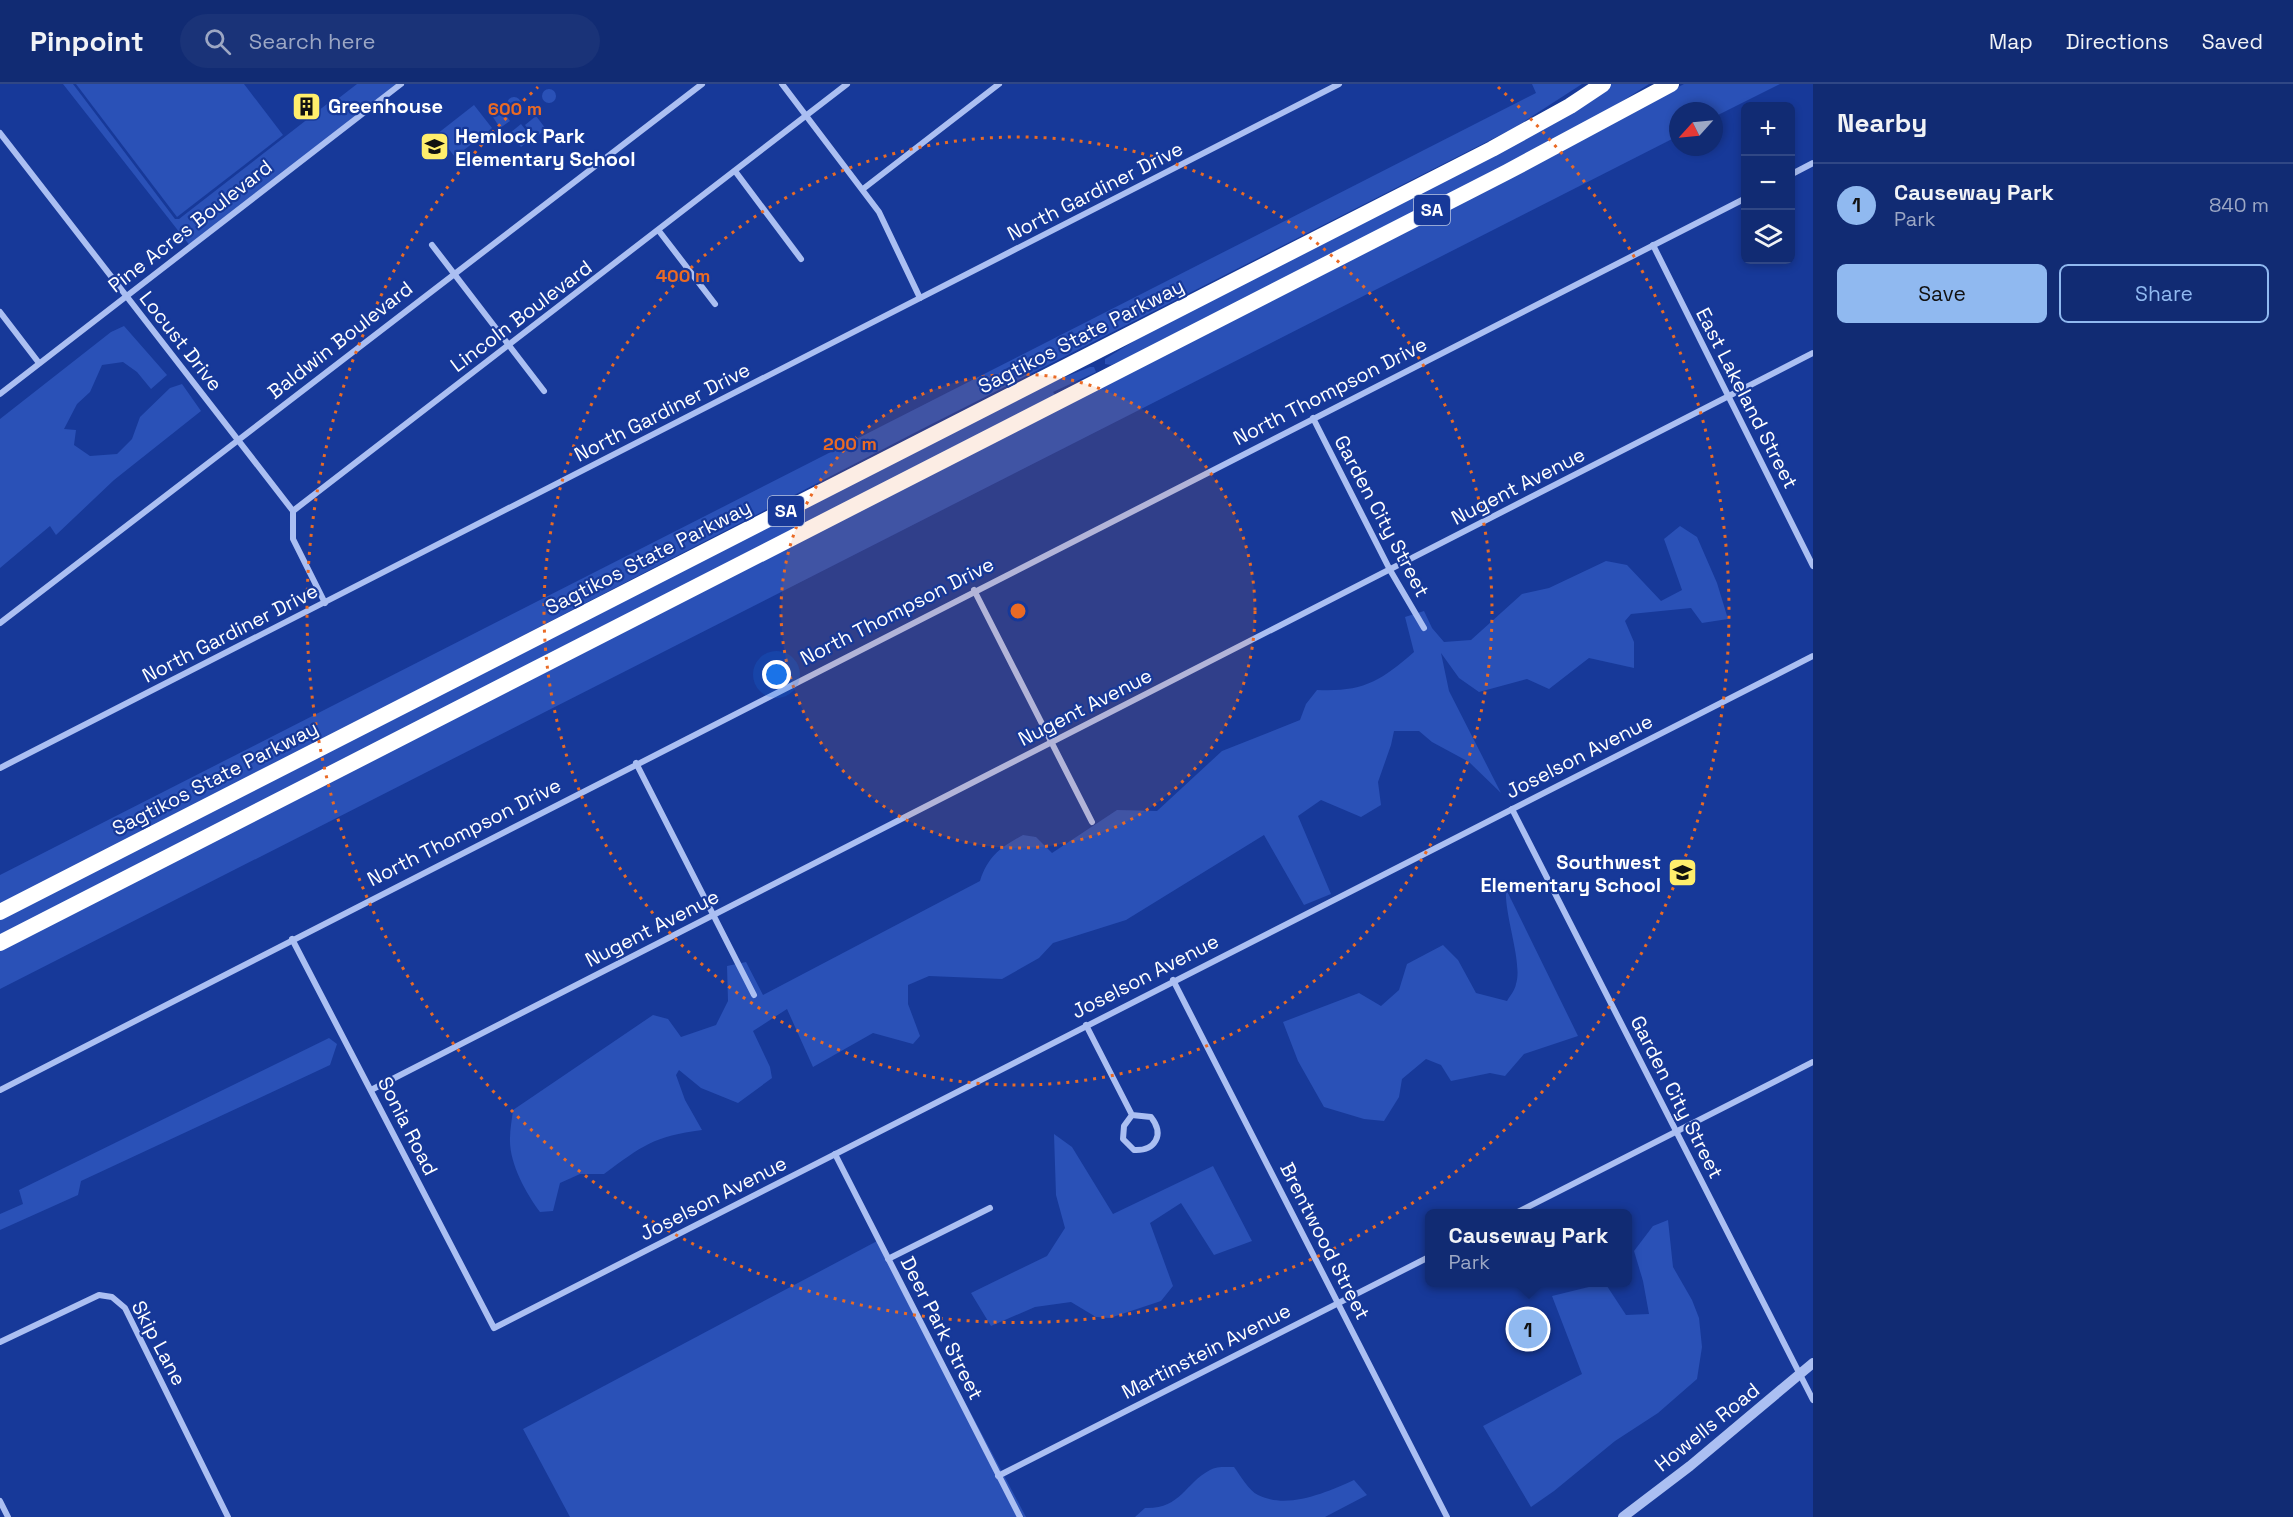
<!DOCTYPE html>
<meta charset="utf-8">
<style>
:root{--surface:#112b73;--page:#1a3378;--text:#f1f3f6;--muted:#9ca7c4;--line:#304785;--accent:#90b9f0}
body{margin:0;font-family:"Space Grotesk",sans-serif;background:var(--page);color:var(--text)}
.controls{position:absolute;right:18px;top:18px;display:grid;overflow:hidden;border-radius:9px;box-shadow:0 3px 9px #0003}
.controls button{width:54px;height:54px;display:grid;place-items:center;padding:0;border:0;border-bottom:2px solid var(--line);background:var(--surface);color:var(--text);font:30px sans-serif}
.compass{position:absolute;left:1669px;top:18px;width:54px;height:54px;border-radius:50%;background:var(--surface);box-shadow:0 3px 9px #0003;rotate:243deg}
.you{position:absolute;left:777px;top:591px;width:21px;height:21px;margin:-15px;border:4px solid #fff;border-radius:50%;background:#1a73e8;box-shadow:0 0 0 9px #1a73e833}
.badge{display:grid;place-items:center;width:39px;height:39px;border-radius:50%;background:var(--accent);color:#111;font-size:20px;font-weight:700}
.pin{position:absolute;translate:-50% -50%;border:3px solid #fff;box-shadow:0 2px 6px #0006}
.popup{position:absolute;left:1425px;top:1125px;width:207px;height:78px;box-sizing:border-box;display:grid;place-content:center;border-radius:9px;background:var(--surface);filter:drop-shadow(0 2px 4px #0005);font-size:20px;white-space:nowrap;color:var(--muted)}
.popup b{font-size:22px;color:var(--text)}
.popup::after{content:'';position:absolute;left:50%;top:100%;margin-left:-12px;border:12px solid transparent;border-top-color:var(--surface)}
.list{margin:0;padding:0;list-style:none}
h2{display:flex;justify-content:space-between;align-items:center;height:78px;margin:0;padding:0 24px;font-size:26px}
h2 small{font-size:20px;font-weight:400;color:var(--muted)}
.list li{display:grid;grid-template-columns:39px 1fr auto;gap:18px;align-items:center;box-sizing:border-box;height:84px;padding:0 24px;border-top:2px solid var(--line)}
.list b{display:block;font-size:22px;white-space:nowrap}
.list p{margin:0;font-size:20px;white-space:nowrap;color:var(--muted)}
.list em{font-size:20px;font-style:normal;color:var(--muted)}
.actions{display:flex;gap:12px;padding:18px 24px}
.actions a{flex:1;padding:14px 0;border:2px solid var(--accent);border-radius:9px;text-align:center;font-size:21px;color:var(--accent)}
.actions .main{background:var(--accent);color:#111}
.icon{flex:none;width:33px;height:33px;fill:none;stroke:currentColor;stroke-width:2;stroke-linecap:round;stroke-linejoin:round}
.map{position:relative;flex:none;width:1813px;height:1433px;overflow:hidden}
header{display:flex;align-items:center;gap:36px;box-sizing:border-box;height:84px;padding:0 30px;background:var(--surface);border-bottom:2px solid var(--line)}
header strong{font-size:28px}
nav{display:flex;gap:33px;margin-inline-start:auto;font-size:21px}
.search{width:420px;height:54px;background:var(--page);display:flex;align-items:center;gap:15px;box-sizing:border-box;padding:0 21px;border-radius:33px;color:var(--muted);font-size:22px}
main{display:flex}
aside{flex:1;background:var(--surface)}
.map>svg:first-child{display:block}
.green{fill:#2a51b7}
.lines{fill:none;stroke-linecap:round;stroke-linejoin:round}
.minor{stroke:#abbff2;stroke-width:6}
.tertiary{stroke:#abbff2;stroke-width:10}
.motorway{stroke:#fff;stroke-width:16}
.ring{fill:none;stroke:#ea6a24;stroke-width:3;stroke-dasharray:3 6}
.labels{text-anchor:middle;stroke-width:4.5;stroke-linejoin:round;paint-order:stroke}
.shield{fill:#173999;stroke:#b9c4e0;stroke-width:1.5}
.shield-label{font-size:18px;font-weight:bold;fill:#fff}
.poi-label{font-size:20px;font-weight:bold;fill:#fff;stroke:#173999;text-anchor:start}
.street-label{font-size:20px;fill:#fff;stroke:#173999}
.centre{fill:#ea6a24;stroke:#173999;stroke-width:3}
.ring-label{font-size:18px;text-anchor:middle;font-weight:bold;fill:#ea6a24;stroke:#173999;stroke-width:4.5;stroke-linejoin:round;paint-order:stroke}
</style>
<header>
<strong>Pinpoint</strong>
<div class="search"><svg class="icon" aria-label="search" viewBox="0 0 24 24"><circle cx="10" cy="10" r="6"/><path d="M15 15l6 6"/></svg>Search here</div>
<nav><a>Map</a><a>Directions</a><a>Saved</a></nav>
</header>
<main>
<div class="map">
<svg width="1813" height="1433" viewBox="0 0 1813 1433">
<rect width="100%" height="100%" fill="#173999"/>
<g class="green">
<path d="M63 0H73L175 135H179L327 20 339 24 341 21 335 17 357 0H402L191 163Z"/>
<path d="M76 0H244L283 51 177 133Z"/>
<path d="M1532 0H1582L1514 44 920 346 0 822V791L1536 9Z"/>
<path d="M1611 0H1649L1582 43 1159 262 1111 281 1105 280V275L1147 249Z"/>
<path d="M1684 0H1780L1714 33V27H1678V52L0 905V865L1561 67Z"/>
<circle cx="549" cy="12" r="7"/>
<circle cx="514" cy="20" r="7"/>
<path d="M498 20 510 37 500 44 489 27Z"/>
<path d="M474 21 492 44 455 73 437 50Z"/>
<path d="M536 32 546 45 535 54 525 41Z"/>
<path d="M521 40 532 54 521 63 510 49Z"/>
<path d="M124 242 167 291 151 305 137 288 123 278 102 281 90 308 77 320 64 345 76 346 74 361 90 372 117 370 132 355 140 333 170 304 182 300 201 327 114 396 56 451 50 442 0 484V335L111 248Z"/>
<path d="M1090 283H1094L1096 288 1053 308 1055 311 0 853V835L1033 306Z"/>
<path d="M1680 442 1697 453 1717 499 1728 535 1702 539 1691 524 1631 530 1625 537 1634 558V584L1589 574 1549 605 1527 595 1479 608 1459 594 1441 569 1449 607 1501 709 1469 678 1432 658 1419 647H1394L1391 661 1378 698 1381 721 1361 733 1321 716 1298 732 1331 810 1304 821 1264 751 1126 836 1053 859 1039 874 1002 895 929 892 908 901V920L920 952 913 960 873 949 813 983 787 925 753 947 770 983 772 994 738 1019 701 1004 679 986 676 991 685 1016 702 1046C654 1052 642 1062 604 1090H580L560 1099 553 1127 540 1128C526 1109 509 1079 510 1054 510 1045 512 1035 513 1026L653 931 668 935 681 953 716 941 728 917 727 882 746 878 763 911 980 797C988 772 1001 763 1023 751L1036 753 1052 769 1117 726 1157 727 1222 667 1300 636 1306 620 1317 606C1362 608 1380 598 1414 568L1405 533 1424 527 1432 544 1444 558 1471 556 1522 510 1549 504 1606 477 1627 481 1661 517 1682 506 1664 455Z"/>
<path d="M1506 805 1578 952 1524 970 1505 992 1490 989 1451 997 1441 981 1426 975 1402 995 1399 1013 1384 1037 1364 1035 1324 1023 1298 977 1283 938 1359 909 1381 922 1399 906 1407 880 1443 861 1458 876 1476 909 1507 917C1510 912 1515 906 1516 900 1523 879 1504 831 1506 805Z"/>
<path d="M329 954 337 960 330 981 81 1097 78 1111 0 1146V1130L23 1120 19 1106Z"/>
<path d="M1054 1050 1072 1063 1113 1130 1213 1082 1252 1157 1214 1171 1181 1119 1150 1139 1173 1202 1161 1217 1110 1234 1096 1233 1071 1218 1035 1223 991 1242 971 1209 1047 1172 1065 1144 1056 1111Z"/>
<path d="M1668 1136 1673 1183 1692 1216 1699 1234 1702 1263 1697 1295 1658 1329 1615 1357 1554 1407 1531 1423 1483 1342 1582 1290 1552 1212 1605 1199 1626 1231 1649 1230 1643 1197 1634 1167 1653 1142Z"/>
<path d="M879 1156 1026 1433H570L523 1345Z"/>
<path d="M1234 1383C1240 1391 1249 1407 1258 1411 1288 1426 1327 1408 1354 1396L1367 1411 1325 1433H1135L1145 1424C1181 1425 1184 1400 1210 1386 1216 1382 1227 1383 1234 1383Z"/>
</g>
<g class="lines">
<g class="minor">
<path d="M782 0 879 128 920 214"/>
<path d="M0 49 293 427"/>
<path d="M735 87 801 175"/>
<path d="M1790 91 1813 79"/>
<path d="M863 105 999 0"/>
<path d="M659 147 715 220"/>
<path d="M432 161 544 307"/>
<path d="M1653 161 1813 482"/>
<path d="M0 228 39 279"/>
<path d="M0 310 401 0"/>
<path d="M1313 334 1390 486 1424 544"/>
<path d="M974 506 1092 738"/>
<path d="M325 519 293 455V427L847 0"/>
<path d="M0 539 702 0"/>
<path d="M636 679 754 911"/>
<path d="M0 684 1339 0"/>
<path d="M1512 725 1813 1316"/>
<path d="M292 855 494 1244 1813 572"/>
<path d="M1173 896 1447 1433"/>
<path d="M1086 941 1132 1031 1124 1042 1123 1055 1134 1066C1155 1067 1165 1051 1151 1033L1132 1031"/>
<path d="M0 1006 1746 114"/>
<path d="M371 1006 1813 269"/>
<path d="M835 1070 1020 1433"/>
<path d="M1514 1130 1813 978"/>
<path d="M888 1175 990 1124"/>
<path d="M0 1258 99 1211 112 1213 125 1224 228 1433"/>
<path d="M998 1392 1429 1173"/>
<path d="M0 1417 8 1433"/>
</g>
<path class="tertiary" d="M1623 1433 1690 1382 1813 1279"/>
<g class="motorway">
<path d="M0 828 1492 65 1570 22 1603 0"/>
<path d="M0 859 1507 88 1671 0"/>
</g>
</g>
<circle cx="1018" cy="527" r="237" fill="#ea6a24" fill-opacity=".12"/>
<g class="ring">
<circle cx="1018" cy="527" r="237"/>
<circle cx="1018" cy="527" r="474"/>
<path d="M1498 3A711 711 0 1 1 538 3"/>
</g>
<defs>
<symbol id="building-square" viewBox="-11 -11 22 22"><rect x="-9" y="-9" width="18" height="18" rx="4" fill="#ffee6c" stroke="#173999"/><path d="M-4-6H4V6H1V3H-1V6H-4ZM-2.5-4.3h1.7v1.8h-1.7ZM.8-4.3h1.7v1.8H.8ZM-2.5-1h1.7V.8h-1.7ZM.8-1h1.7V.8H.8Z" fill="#111"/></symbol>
<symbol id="school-square" viewBox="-11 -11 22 22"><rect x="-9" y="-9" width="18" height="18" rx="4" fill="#ffee6c" stroke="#173999"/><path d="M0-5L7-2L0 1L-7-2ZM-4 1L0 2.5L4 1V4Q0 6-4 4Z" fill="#111"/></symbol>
</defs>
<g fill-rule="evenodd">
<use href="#building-square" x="290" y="6" width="33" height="33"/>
<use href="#school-square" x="418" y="46" width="33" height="33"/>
<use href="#school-square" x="1666" y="772" width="33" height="33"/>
</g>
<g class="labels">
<g class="shield">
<rect x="1414" y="111" width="36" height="30" rx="4.5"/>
<rect x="768" y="412" width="36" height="30" rx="4.5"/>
</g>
<g class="shield-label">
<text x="1432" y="132">SA</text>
<text x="786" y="433">SA</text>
</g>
<g class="poi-label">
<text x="328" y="29">Greenhouse</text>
<text x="455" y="59">Hemlock Park<tspan x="455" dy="23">Elementary School</tspan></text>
<text x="1661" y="785" text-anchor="end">Southwest<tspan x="1661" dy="23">Elementary School</tspan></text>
</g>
<g class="street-label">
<text transform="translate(1095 107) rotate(-27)" y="7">North Gardiner Drive</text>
<text transform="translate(190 142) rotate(-38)" y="7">Pine Acres Boulevard</text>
<text transform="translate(521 232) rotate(-37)" y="7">Lincoln Boulevard</text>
<text transform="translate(1081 252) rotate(-27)" y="7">Sagtikos State Parkway</text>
<text transform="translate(340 256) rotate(-38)" y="7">Baldwin Boulevard</text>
<text transform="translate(181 257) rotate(52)" y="7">Locust Drive</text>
<text transform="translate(1330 307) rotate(-27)" y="7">North Thompson Drive</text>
<text transform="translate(1747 314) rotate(63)" y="7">East Lakeland Street</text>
<text transform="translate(662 328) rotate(-27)" y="7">North Gardiner Drive</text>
<text transform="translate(1518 402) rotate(-27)" y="7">Nugent Avenue</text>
<text transform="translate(1382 432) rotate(62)" y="7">Garden City Street</text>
<text transform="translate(648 473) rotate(-27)" y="7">Sagtikos State Parkway</text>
<text transform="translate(897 527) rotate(-27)" y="7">North Thompson Drive</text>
<text transform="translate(230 549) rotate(-27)" y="7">North Gardiner Drive</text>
<text transform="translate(1085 623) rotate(-27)" y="7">Nugent Avenue</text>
<text transform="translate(1579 672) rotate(-27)" y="7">Joselson Avenue</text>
<text transform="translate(215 694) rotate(-27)" y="7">Sagtikos State Parkway</text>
<text transform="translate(464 748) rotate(-27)" y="7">North Thompson Drive</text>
<text transform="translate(652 844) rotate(-27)" y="7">Nugent Avenue</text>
<text transform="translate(1145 892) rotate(-27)" y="7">Joselson Avenue</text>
<text transform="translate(1677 1013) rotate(63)" y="7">Garden City Street</text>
<text transform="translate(408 1042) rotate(63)" y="7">Sonia Road</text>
<text transform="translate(713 1114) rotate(-27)" y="7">Joselson Avenue</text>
<text transform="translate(1325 1157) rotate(63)" y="7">Brentwood Street</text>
<text transform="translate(942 1244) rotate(63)" y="7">Deer Park Street</text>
<text transform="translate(159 1259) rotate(62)" y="7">Skip Lane</text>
<text transform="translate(1206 1267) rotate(-27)" y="7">Martinstein Avenue</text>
<text transform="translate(1707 1343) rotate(-39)" y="7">Howells Road</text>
</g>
</g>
<circle cx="1018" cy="527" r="9" class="centre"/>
<g class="ring-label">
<text x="515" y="31">600 m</text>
<text x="683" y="198">400 m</text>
<text x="850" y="366">200 m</text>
</g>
</svg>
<div class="controls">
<button>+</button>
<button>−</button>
<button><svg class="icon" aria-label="layers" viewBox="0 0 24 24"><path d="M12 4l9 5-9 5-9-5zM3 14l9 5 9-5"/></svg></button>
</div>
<svg class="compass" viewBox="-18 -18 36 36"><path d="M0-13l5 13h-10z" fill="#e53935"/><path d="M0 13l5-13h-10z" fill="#9ca7c4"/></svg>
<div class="you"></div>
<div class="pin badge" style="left:1528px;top:1245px">1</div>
<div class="popup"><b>Causeway Park</b>Park</div>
</div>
<aside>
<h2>Nearby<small></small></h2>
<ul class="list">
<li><span class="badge">1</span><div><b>Causeway Park</b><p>Park</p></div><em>840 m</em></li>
</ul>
<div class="actions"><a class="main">Save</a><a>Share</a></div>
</aside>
</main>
